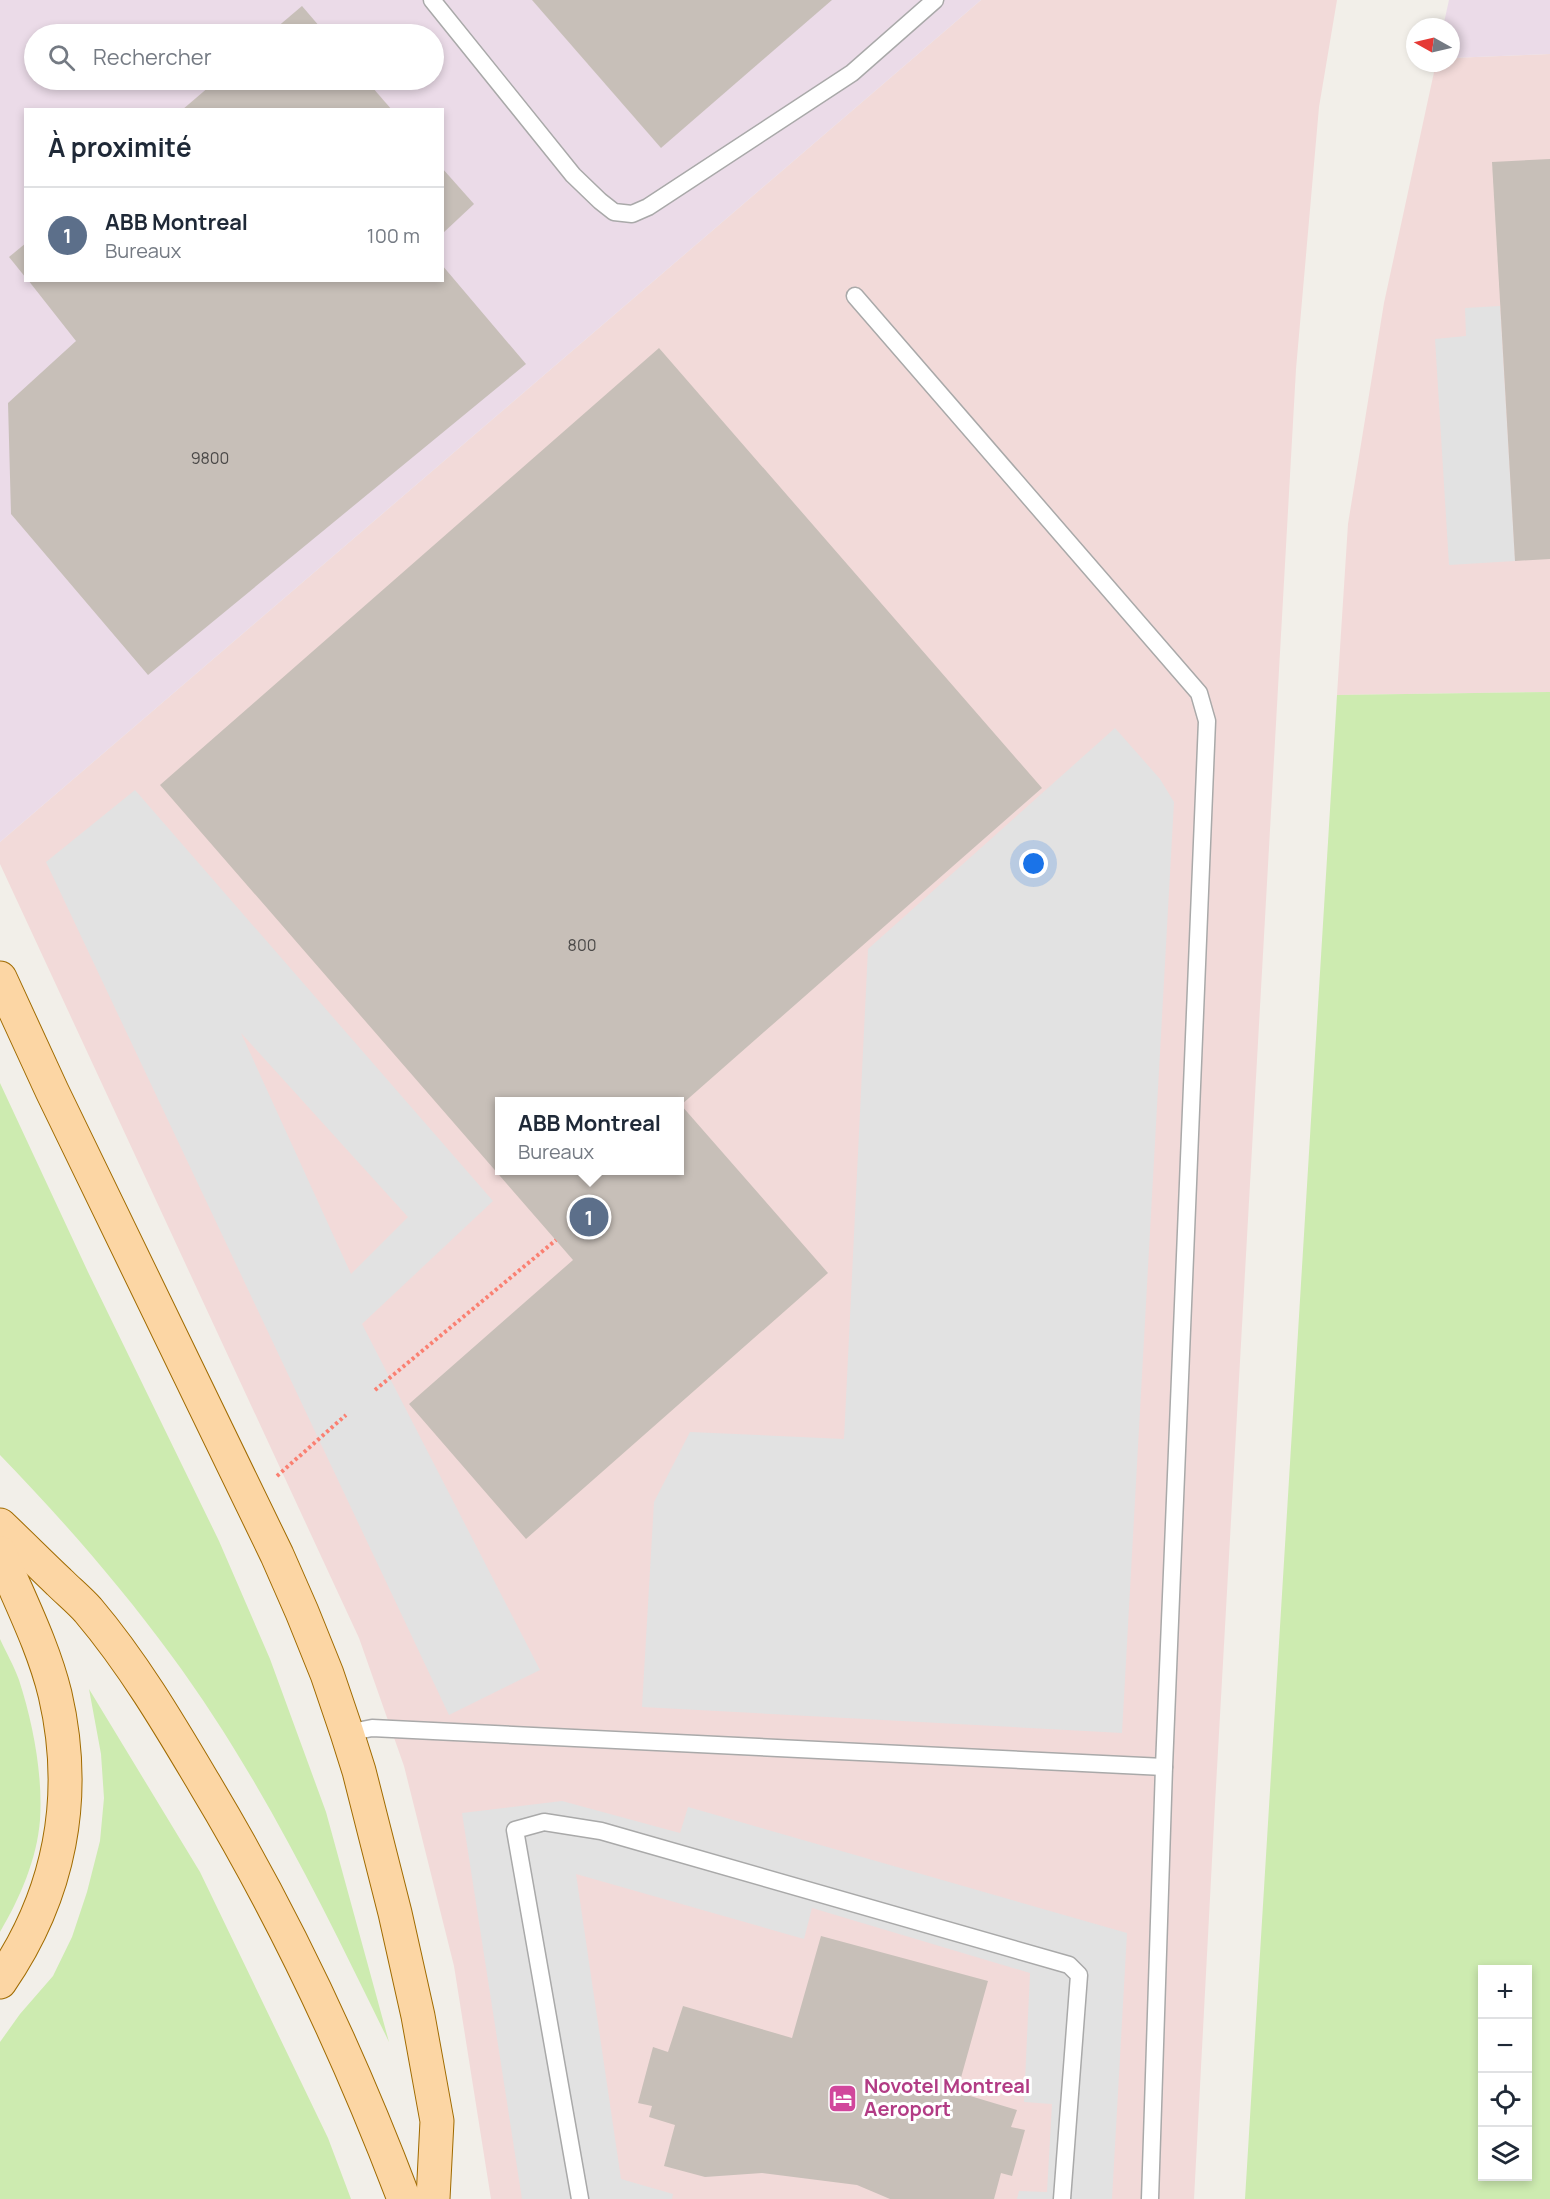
<!DOCTYPE html>
<html lang="fr">
<meta charset="utf-8">
<style>
:root{--surface:#fff;--page:#f6f6f7;--text:#1f2937;--muted:#747a83;--line:#e0e1e3;--accent:#d40000}
body{margin:0;font-family:Manrope,sans-serif;background:var(--page);color:var(--text)}
.controls{position:absolute;right:18px;bottom:18px;display:grid;overflow:hidden;border-radius:0px;box-shadow:0 3px 9px #0003}
.controls button{width:54px;height:54px;display:grid;place-items:center;padding:0;border:0;border-bottom:2px solid var(--line);background:var(--surface);color:var(--text);font:30px sans-serif}
.compass{position:absolute;left:1406px;top:18px;width:54px;height:54px;border-radius:50%;background:var(--surface);box-shadow:0 3px 9px #0003;rotate:278deg}
.you{position:absolute;left:1034px;top:864px;width:21px;height:21px;margin:-15px;border:4px solid #fff;border-radius:50%;background:#1a73e8;box-shadow:0 0 0 9px #1a73e833}
.badge{display:grid;place-items:center;width:39px;height:39px;border-radius:50%;background:var(--accent);color:#fff;font-size:20px;font-weight:700}
.pin{position:absolute;translate:-50% -50%;border:3px solid #fff;box-shadow:0 2px 6px #0006}
.popup{position:absolute;left:495px;top:1097px;width:189px;height:78px;box-sizing:border-box;display:grid;place-content:center;border-radius:0px;background:var(--surface);filter:drop-shadow(0 2px 4px #0005);font-size:20px;white-space:nowrap;color:var(--muted)}
.popup b{font-size:22px;color:var(--text)}
.popup::after{content:'';position:absolute;left:50%;top:100%;margin-left:-12px;border:12px solid transparent;border-top-color:var(--surface)}
.list{margin:0;padding:0;list-style:none}
h2{display:flex;justify-content:space-between;align-items:center;height:78px;margin:0;padding:0 24px;font-size:26px}
h2 small{font-size:20px;font-weight:400;color:var(--muted)}
.list li{display:grid;grid-template-columns:39px 1fr auto;gap:18px;align-items:center;box-sizing:border-box;height:96px;padding:0 24px;border-top:2px solid var(--line)}
.list b{display:block;font-size:22px;white-space:nowrap}
.list p{margin:0;font-size:20px;white-space:nowrap;color:var(--muted)}
.list em{font-size:20px;font-style:normal;color:var(--muted)}
.icon{flex:none;width:33px;height:33px;fill:none;stroke:currentColor;stroke-width:2;stroke-linecap:round;stroke-linejoin:round}
.map{position:relative;flex:none;width:1550px;height:2199px;overflow:hidden}
.search{position:absolute;background:var(--surface);box-shadow:0 3px 9px #0003;left:24px;top:24px;width:420px;height:66px;display:flex;align-items:center;gap:15px;box-sizing:border-box;padding:0 21px;border-radius:33px;color:var(--muted);font-size:22px}
.panel{position:absolute;background:var(--surface);box-shadow:0 3px 9px #0003;left:24px;top:108px;width:420px;height:174px;border-radius:0px}
.map>svg:first-child{display:block}
.commercial{fill:#f2dad9;fill-rule:evenodd}
.industrial{fill:#ebdbe8;fill-rule:evenodd}
.grass{fill:#cdebb0;fill-rule:evenodd}
.parking{fill:#e2e2e2;fill-rule:evenodd}
.building{fill:#c7bfb8;fill-rule:evenodd}
.lines{fill:none;stroke-linecap:round;stroke-linejoin:round}
.service-casing{stroke:#a9a9a9;stroke-width:19}
.primary-casing{stroke:#a06b00;stroke-width:35}
.path{stroke:#fa8072;stroke-width:4;stroke-dasharray:3 3;stroke-linecap:butt}
.service{stroke:#fff;stroke-width:16}
.primary{stroke:#fcd6a4;stroke-width:33}
.labels{text-anchor:middle;stroke-width:6;stroke-linejoin:round;paint-order:stroke}
.number-label{font-size:16px;fill:#4b4948}
.hotel-label{font-size:20px;font-weight:bold;fill:#b23c85;stroke:#fff;text-anchor:start}
</style>
<div class="map">
<svg width="1550" height="2199" viewBox="0 0 1550 2199">
<rect width="100%" height="100%" fill="#f2efe9"/>
<g class="commercial">
<path d="M981 0H1337L1319 107 1296 369 1215 1804 1194 2199H491L454 1966 404 1766 359 1638 0 864V842ZM499 1102H679V1170H499Z"/>
<path d="M1550 54V692L1337 695 1348 524 1384 303 1436 63H1451V58Z"/>
</g>
<g class="industrial">
<path d="M0 0H981L0 842ZM34 34H434V80H34ZM26 110H442V280H26Z"/>
<path d="M1449 0H1550V54L1451 58V27H1443Z"/>
</g>
<g class="grass">
<path d="M1550 692V2199H1245L1337 695ZM1482 1970H1528V2176H1482Z"/>
<path d="M0 1083 88 1272 219 1541 270 1659 326 1812 389 2042C324 1909 259 1774 171 1655 119 1584 61 1518 0 1455Z"/>
<path d="M0 1639C6 1652 14 1666 19 1680 33 1723 43 1775 40 1820 37 1859 20 1898 0 1932Z"/>
<path d="M89 1689 200 1872 328 2138 351 2199H0V2042L20 2014 53 1976 72 1937 87 1892 100 1841 104 1798 101 1754Z"/>
</g>
<g class="parking">
<path d="M1500 306 1515 561 1449 565 1435 339 1466 336 1465 308Z"/>
<path d="M1115 728 1160 779 1174 802 1122 1733 642 1707 654 1502 690 1432 844 1439 868 949Z"/>
<path d="M135 790 493 1201 362 1324 540 1670 449 1715 46 862ZM241 1033 408 1217 351 1274Z"/>
<path d="M562 1801 680 1833 688 1807 1127 1933 1112 2199H1017L1019 2191 1047 2192 1052 2104 1024 2102 1030 1973 812 1908 804 1939 576 1874 621 2179 673 2194 672 2199H522L462 1813Z"/>
</g>
<g class="building">
<path d="M532 0H832L661 148Z"/>
<path d="M302 6 326 34H269Z"/>
<path d="M217 80H366L392 110H182Z"/>
<path d="M1550 159V559L1515 561 1492 162Z"/>
<path d="M442 168 474 204 442 234Z"/>
<path d="M26 243V278L9 257Z"/>
<path d="M442 265 526 364 148 675 11 514 8 403 76 341 28 280H442Z"/>
<path d="M659 348 1042 788 681 1105 828 1273 526 1539 409 1404 573 1260 160 785ZM499 1102H679V1170H499Z"/>
<path d="M821 1936 988 1981 957 2092 1017 2110 1011 2127 1025 2130 1012 2176 1001 2173 994 2199H890L857 2185 762 2173 705 2177 664 2166 675 2125 649 2117 652 2106 638 2103 653 2047 668 2052 683 2006 792 2038Z"/>
</g>
<g class="lines">
<defs>
<g id="service">
<path d="M432 0 573 175 600 201 614 212 632 214 648 207 852 73 935 0"/>
<path d="M855 296 1199 693 1207 721 1164 1767 1150 2199"/>
<path d="M347 1733 372 1728 1164 1767"/>
<path d="M580 2199 515 1830 544 1822 601 1831 1069 1965 1079 1975 1062 2199"/>
</g>
<g id="primary">
<path d="M0 978 52 1091 277 1555 302 1612 327 1674 347 1733 359 1771 395 1913 418 2016 437 2121 433 2199"/>
<path d="M0 1525C20 1544 39 1563 59 1582 68 1591 79 1600 88 1610 133 1663 169 1724 204 1783 284 1916 349 2054 404 2199"/>
<path d="M0 1553C19 1599 43 1645 55 1694 79 1797 60 1895 0 1982"/>
</g>
</defs>
<use href="#service" class="service-casing"/>
<use href="#primary" class="primary-casing"/>
<g class="path">
<path d="M375 1390 556 1240"/>
<path d="M277 1476 346 1415"/>
</g>
<use href="#service" class="service"/>
<use href="#primary" class="primary"/>
</g>
<defs>
<symbol id="hotel-square" viewBox="-11 -11 22 22"><rect x="-9" y="-9" width="18" height="18" rx="4" fill="#d1479c" stroke="#fff"/><path d="M-6-4.5h1.5V1H6V5H4.5V3h-9V5H-6ZM-4 0a1.8 1.8 0 1 1 3.6 0ZM.5 0V-2.5h3Q6-2.5 6 0Z" fill="#fff"/></symbol>
</defs>
<g fill-rule="evenodd">
<use href="#hotel-square" x="826" y="2082" width="33" height="33"/>
</g>
<g class="labels">
<g class="number-label">
<text x="210" y="464">9800</text>
<text x="582" y="951">800</text>
</g>
<g class="hotel-label">
<text x="864" y="2093">Novotel Montreal<tspan x="864" dy="23">Aeroport</tspan></text>
</g>
</g>
</svg>
<div class="controls">
<button>+</button>
<button>−</button>
<button><svg class="icon" aria-label="locate" viewBox="0 0 24 24"><circle cx="12" cy="12" r="6"/><path d="M12 2v4M12 18v4M2 12h4M18 12h4"/></svg></button>
<button><svg class="icon" aria-label="layers" viewBox="0 0 24 24"><path d="M12 4l9 5-9 5-9-5zM3 14l9 5 9-5"/></svg></button>
</div>
<svg class="compass" viewBox="-18 -18 36 36"><path d="M0-13l5 13h-10z" fill="#e53935"/><path d="M0 13l5-13h-10z" fill="#747a83"/></svg>
<div class="you"></div>
<div class="pin badge" style="left:589px;top:1217px;background:#5c6f8a">1</div>
<div class="popup"><b>ABB Montreal</b>Bureaux</div>
<div class="search"><svg class="icon" aria-label="search" viewBox="0 0 24 24"><circle cx="10" cy="10" r="6"/><path d="M15 15l6 6"/></svg>Rechercher</div>
<section class="panel">
<h2>À proximité<small></small></h2>
<ul class="list">
<li><span class="badge" style="background:#5c6f8a">1</span><div><b>ABB Montreal</b><p>Bureaux</p></div><em>100 m</em></li>
</ul>
</section>
</div>
